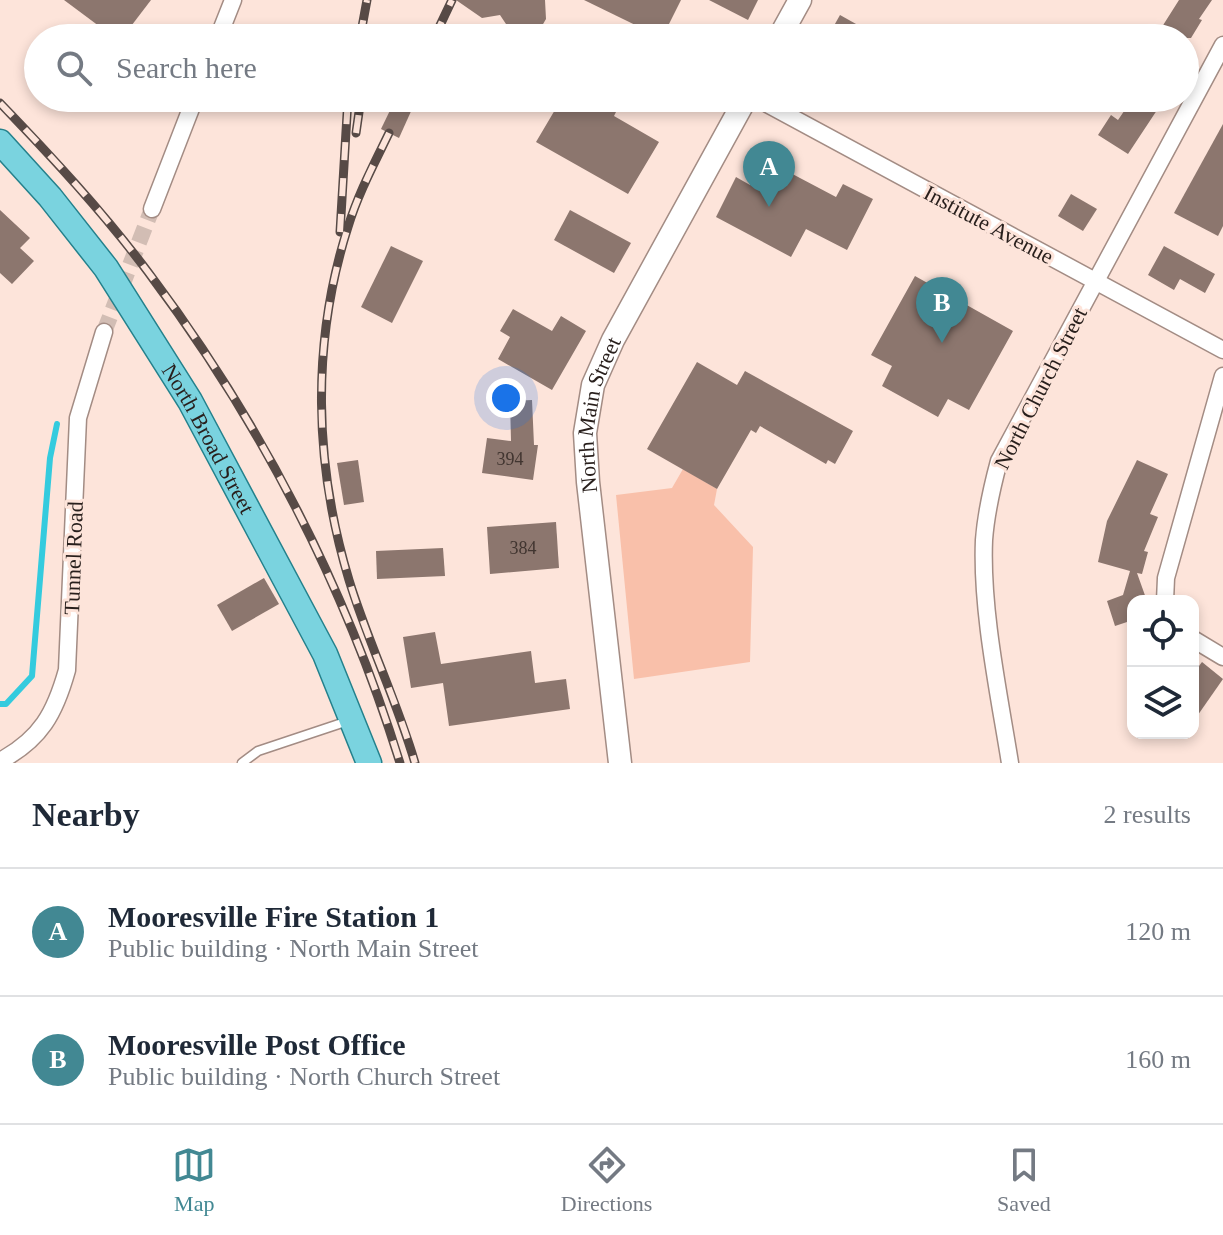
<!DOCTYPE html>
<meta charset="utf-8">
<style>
:root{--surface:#fff;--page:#f2f2f3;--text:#1f2937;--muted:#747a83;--line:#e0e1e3;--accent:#428893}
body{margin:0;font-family:"Times New Roman",serif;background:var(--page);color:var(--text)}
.controls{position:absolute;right:24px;bottom:24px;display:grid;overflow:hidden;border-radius:16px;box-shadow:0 4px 12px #0003}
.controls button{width:72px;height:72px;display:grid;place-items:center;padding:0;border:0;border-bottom:2px solid var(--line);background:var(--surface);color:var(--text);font:40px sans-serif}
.you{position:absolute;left:506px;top:398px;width:28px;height:28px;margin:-20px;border:6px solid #fff;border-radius:50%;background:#1a73e8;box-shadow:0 0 0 12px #1a73e833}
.badge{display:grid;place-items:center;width:52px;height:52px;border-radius:50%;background:var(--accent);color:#fff;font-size:26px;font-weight:700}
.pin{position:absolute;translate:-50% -66px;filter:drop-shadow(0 2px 4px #0008)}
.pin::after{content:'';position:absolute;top:42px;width:28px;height:24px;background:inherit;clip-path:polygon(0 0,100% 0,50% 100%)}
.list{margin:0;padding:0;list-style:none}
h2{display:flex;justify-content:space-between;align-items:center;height:104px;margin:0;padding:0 32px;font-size:34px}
h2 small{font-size:26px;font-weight:400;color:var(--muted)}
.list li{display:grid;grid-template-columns:52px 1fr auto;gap:24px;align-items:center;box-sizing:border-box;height:128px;padding:0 32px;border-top:2px solid var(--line)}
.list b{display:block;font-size:30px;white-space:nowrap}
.list p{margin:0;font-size:26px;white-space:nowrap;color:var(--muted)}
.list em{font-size:26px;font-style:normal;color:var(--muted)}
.icon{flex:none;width:44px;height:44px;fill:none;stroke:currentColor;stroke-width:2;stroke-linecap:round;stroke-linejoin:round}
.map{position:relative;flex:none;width:1223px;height:763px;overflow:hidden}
.search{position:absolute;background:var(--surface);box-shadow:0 4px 12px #0003;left:24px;right:24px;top:24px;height:88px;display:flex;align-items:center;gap:20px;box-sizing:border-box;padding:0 28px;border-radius:44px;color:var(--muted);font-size:30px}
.sheet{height:360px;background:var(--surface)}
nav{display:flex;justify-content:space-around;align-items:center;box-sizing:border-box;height:112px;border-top:2px solid var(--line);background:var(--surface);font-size:22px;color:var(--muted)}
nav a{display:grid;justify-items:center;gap:4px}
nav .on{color:var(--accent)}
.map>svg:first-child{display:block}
.green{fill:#f9c0aa}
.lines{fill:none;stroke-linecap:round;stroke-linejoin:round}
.stream{stroke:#34cbde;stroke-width:6}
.building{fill:#8c766e}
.street-tunnel{stroke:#d2bdb4;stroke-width:16;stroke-dasharray:16 8;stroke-linecap:butt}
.lane-casing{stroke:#a38c84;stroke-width:11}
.street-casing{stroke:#a38c84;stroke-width:19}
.secondary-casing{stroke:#a38c84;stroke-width:25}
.primary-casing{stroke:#24818c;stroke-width:27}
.lane{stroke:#fff;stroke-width:8}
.street{stroke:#fff;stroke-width:16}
.secondary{stroke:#fff;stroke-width:22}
.primary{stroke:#7ad3df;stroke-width:24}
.rail-casing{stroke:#574a46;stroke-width:9}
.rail{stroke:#fde4da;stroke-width:6;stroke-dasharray:18;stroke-linecap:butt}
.labels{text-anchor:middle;stroke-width:6;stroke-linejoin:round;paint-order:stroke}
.number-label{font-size:18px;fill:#413530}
.street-label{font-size:22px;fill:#281f1c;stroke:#fde4da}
</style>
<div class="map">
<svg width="1223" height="763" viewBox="0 0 1223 763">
<rect width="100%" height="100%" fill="#fde4da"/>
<path class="green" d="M683 469 717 489 714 505 753 547 750 662 634 679 616 495 672 488Z"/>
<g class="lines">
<path class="stream" d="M0 704H6L32 676 50 458 57 424"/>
</g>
<g class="building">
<path d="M64 0H151L122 38H115Z"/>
<path d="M456 0H545L546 19 539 31 527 37 521 36 510 30 500 15 482 18Z"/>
<path d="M584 0H681L662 38Z"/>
<path d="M709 0H758L748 20Z"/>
<path d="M1179 0H1212L1199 19 1202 20 1191 38H1173L1160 30Z"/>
<path d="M840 15 881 38H827Z"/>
<path d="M396 98H417L399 138 381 129Z"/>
<path d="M562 98H623L614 116 659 142 628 194 536 142Z"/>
<path d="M1133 98H1165L1128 154 1098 135 1111 115 1118 120Z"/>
<path d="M1223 124V226L1218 236 1174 213Z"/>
<path d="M764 159 836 197 843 184 873 199 847 250 806 229 791 257 716 217 736 177 750 185Z"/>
<path d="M1071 194 1097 209 1083 231 1058 216Z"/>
<path d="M0 210 30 238 20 248 34 261 12 284 0 273Z"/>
<path d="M570 210 631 243 614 273 554 240Z"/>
<path d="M391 246 423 261 392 323 361 307Z"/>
<path d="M1164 246 1215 274 1205 293 1180 279 1174 290 1148 275Z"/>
<path d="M915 276 1013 331 969 410 948 399 938 417 882 386 892 366 871 355Z"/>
<path d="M513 309 552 331 561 316 586 331 552 390 498 359 510 337 500 331Z"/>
<path d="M697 362 737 385 745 371 853 431 835 464 828 460 826 464 760 426 756 433 751 430 717 489 647 449Z"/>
<path d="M532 400 534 445H538L533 480 482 473 487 438 511 441 510 401Z"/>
<path d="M358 460 364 502 344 505 337 463Z"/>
<path d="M1137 460 1168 474 1150 514 1158 517 1144 551 1148 552 1142 574 1137 573 1147 601H1133V620L1115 626 1107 601 1123 595 1130 571 1098 562 1107 521Z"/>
<path d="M556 522 559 568 490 574 487 527Z"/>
<path d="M443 548 445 576 377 579 376 551Z"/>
<path d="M264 578 279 604 232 631 217 605Z"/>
<path d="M435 632 441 664 531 651 535 683 566 679 570 709 449 726 443 683 411 688 403 637Z"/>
<path d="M1202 662 1223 679 1193 722V674Z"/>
</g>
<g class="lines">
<path class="street-tunnel" d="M104 332 152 209"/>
<defs>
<path id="lane" d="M242 763 258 751 351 720"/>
<g id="street">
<path d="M218 38 233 0"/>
<path d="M756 98 1223 350"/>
<path d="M152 209 195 98"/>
<path d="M1165 601 1166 578 1223 376"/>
<path d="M1193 639 1223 657"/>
<path d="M0 761C41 739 55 713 67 670L78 418 104 332"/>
<path d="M1010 763C999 694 981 610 984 540 986 513 992 487 999 461L1223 45"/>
</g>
<g id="secondary">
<path d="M779 38 800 0"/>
<path id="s1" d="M620 763 588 482 585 433 593 385 613 340 746 98"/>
</g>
<g id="primary">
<path id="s2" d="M0 142 50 197 106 268 190 401 325 654 369 763"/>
</g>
</defs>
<use href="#lane" class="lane-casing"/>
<use href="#street" class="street-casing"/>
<use href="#secondary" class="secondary-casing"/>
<use href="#primary" class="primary-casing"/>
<use href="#lane" class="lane"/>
<use href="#street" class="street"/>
<use href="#secondary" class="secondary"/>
<use href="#primary" class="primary"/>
<defs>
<g id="rail">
<path d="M360 38 367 0"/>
<path d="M434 38 452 0"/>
<path d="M0 103C52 157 103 212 148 272 260 421 345 586 400 763"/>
<path d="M356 133 361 98"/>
<path d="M389 133C374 164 358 194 348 227 311 343 314 464 349 580 368 642 397 701 415 763"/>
<path d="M340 232 348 98"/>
</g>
</defs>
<use href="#rail" class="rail-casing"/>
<use href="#rail" class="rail"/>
</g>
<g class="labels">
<g class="number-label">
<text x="510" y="465">394</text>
<text x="523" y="554">384</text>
</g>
<g class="street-label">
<text transform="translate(989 224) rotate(28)" y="8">Institute Avenue</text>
<text transform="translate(1040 388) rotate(-63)" y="8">North Church Street</text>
<text dy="8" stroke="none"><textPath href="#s1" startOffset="352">North Main Street</textPath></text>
<text dy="8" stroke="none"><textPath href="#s2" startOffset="364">North Broad Street</textPath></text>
<text transform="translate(73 558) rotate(-88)" y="8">Tunnel Road</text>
</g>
</g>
</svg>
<div class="controls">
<button><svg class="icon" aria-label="locate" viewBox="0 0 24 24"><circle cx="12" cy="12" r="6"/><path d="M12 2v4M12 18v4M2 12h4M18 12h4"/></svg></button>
<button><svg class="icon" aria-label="layers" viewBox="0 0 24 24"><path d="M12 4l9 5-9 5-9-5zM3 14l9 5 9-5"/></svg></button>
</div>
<div class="you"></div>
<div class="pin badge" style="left:769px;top:207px">A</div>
<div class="pin badge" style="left:942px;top:343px">B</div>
<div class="search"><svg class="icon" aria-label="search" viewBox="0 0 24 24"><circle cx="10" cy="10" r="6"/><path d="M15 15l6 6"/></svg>Search here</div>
</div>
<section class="sheet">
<h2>Nearby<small>2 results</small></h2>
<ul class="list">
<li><span class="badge">A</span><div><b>Mooresville Fire Station 1</b><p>Public building · North Main Street</p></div><em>120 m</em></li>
<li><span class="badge">B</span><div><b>Mooresville Post Office</b><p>Public building · North Church Street</p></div><em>160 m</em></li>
</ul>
</section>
<nav>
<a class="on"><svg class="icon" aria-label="map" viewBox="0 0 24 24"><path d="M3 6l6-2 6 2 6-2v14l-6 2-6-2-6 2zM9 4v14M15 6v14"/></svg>Map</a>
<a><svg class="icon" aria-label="directions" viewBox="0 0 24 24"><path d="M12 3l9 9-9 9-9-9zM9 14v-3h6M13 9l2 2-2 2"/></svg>Directions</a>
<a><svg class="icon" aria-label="saved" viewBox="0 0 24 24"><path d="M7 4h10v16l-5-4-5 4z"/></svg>Saved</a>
</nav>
